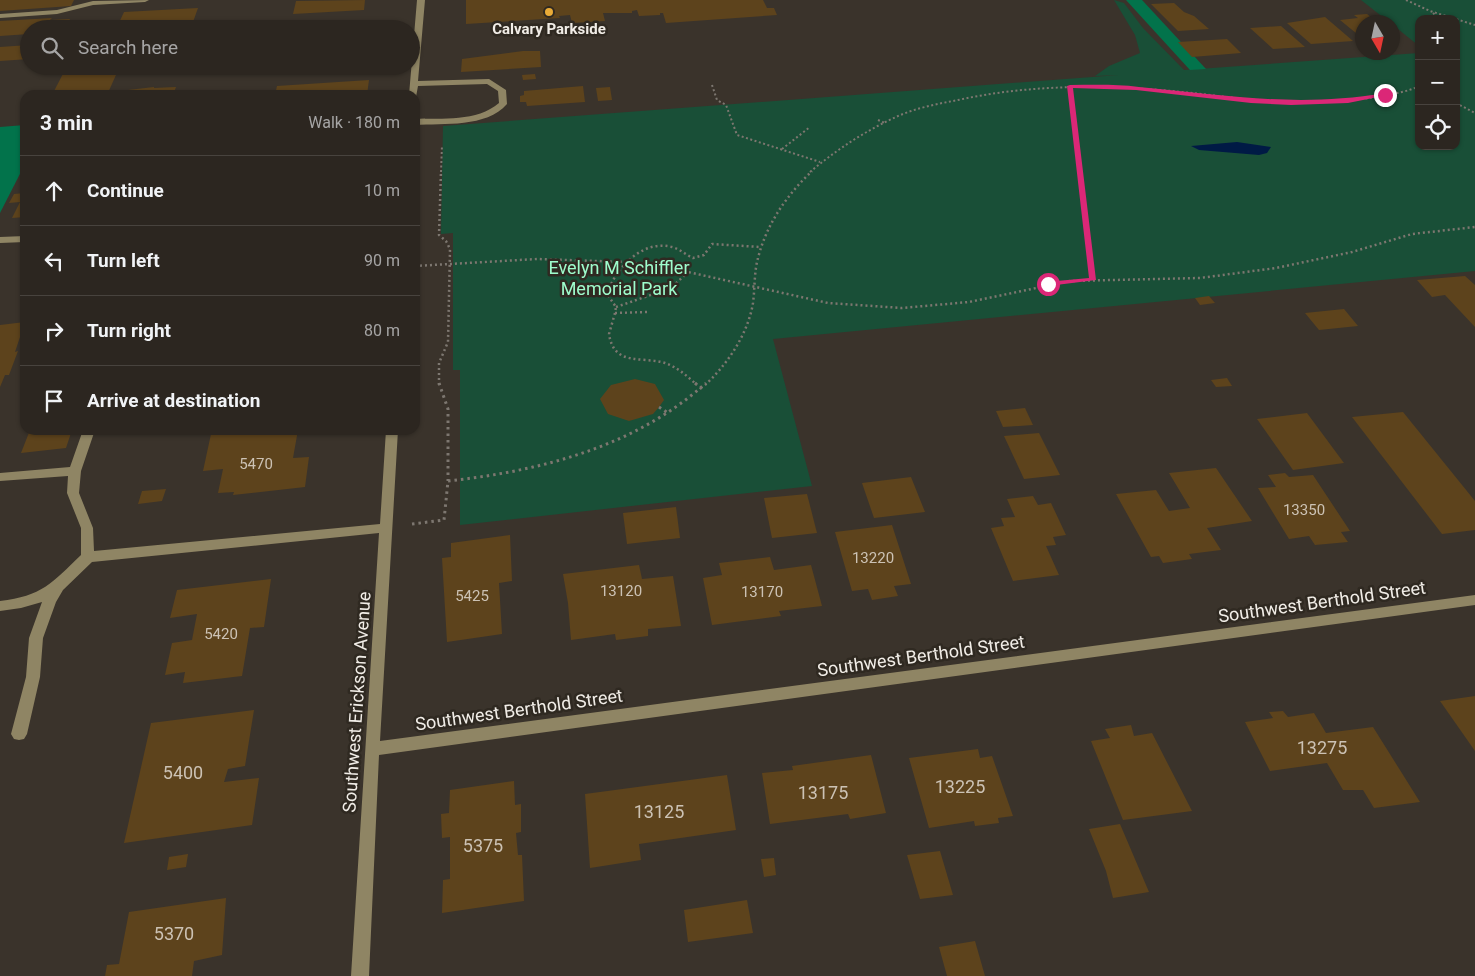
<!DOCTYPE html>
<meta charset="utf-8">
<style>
:root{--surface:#2c2620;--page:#342e29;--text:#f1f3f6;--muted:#a6a5a5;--line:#48433e}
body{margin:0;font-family:Roboto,sans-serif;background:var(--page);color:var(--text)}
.controls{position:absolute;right:15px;top:15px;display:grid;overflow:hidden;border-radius:10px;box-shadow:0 1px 4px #0004}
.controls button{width:45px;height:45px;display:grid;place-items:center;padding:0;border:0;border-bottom:1px solid var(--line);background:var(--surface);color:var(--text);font:25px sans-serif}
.compass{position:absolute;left:1355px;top:15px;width:45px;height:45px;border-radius:50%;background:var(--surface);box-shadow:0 1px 4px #0004;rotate:171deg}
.stop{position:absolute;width:15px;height:15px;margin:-11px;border:4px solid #db2777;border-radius:50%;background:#fff}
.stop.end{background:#db2777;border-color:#fff;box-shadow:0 1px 5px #0008}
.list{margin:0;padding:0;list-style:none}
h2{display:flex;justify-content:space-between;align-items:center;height:65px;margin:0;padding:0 20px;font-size:21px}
h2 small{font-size:16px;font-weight:400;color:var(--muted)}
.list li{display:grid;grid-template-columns:32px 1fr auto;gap:15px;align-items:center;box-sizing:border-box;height:70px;padding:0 20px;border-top:1px solid var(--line)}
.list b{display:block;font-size:19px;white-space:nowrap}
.list em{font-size:16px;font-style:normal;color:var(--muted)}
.icon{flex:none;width:28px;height:28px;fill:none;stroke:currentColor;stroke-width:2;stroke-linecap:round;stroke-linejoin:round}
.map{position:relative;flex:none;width:1475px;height:976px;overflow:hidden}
.search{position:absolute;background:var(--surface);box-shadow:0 1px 4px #0004;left:20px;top:20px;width:400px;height:55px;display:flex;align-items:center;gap:12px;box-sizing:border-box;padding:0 18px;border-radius:28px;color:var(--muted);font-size:19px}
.panel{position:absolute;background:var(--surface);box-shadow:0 1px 4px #0004;left:20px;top:90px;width:400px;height:345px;border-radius:15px}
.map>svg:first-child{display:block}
.green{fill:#194f37}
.forest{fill:#02734b}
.water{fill:#001a45}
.building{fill:#5d431c}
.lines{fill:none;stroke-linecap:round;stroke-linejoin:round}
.path-far2{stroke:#7d7770;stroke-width:2;stroke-dasharray:2 2.5;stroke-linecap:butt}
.path-far1{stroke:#7d7770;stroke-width:2.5;stroke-dasharray:2 3;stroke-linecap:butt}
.path{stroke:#7d7770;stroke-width:3;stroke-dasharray:2.5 4;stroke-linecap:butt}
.minor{fill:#8f8564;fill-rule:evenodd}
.route{fill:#db2777}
.poi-dot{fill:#e9ab37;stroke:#2f2921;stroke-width:2}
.labels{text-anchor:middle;stroke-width:5;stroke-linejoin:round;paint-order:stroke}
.far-poi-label{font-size:15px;font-weight:bold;fill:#f1ede7;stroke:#2f2921}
.number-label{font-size:15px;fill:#ccc2b4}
.park-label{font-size:18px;fill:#9efccc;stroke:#2f2921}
.street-label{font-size:18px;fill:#f1ede7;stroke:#2f2921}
.near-number-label{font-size:18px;fill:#ccc2b4}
</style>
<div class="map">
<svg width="1475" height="976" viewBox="0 0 1475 976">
<rect width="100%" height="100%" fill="#3a332b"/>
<path class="green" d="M1114 0 1124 3 1143 28 1184 70 1419 53V146H1456V19H1419V46L1393 25 1392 22H1389L1361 0H1475V271L773 339 812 486 460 525V370H453V233L441 234 443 126 1119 75 1095 76 1109 66 1140 53 1135 35Z"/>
<g class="forest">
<path d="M1126 0H1142L1206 69 1190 70Z"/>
<path d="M25 125V164L0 213V127Z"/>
</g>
<path class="water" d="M1237 142 1271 147 1267 153 1259 155 1199 150 1191 146Z"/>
<g class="building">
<path d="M0 0H74L71 6 0 11Z"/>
<path d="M365 0 364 10 293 14 296 1Z"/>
<path d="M466 0H763L767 8H774L777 15 666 23 663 13H660V15L639 16 637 10 632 11V13H603L605 21 572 23 570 15 559 16 560 18 466 24Z"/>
<path d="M1174 3 1184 12 1194 16 1209 29 1178 31 1151 4Z"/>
<path d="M198 8 193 22 117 27 124 12Z"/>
<path d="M1367 14 1377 22H1362V38L1340 20 1358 18 1354 15Z"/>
<path d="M1325 17 1353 41 1311 44 1287 23Z"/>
<path d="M52 18 50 20 70 19 64 29H29V34L0 36V21Z"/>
<path d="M349 24 348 29H296V27Z"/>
<path d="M1281 26 1305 47 1273 49 1250 28Z"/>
<path d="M1227 39 1241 53 1192 57 1178 42Z"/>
<path d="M29 45V59L0 61V47Z"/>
<path d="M523 51H540L541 67 461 72 462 59Z"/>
<path d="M67 66H120L107 95H52Z"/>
<path d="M535 74 536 79 523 80 522 75Z"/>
<path d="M369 80 367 95H275L277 86Z"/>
<path d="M583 86 585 102 527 106 526 102H520V96L524 95V91Z"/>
<path d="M154 87V88L176 87 173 95H117L119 91Z"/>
<path d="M610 87 612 100 598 101 596 88Z"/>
<path d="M25 193V217L12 218 20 202 9 203 14 194Z"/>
<path d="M1465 276 1475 285V327L1445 295 1432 297 1417 280Z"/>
<path d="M1209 296 1215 303 1200 305 1195 298Z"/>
<path d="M1344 309 1358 326 1319 330 1305 313Z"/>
<path d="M25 322 15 352 18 351 9 375H5L0 387V325Z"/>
<path d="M1227 378 1232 386 1216 387 1211 380Z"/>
<path d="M635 379 655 384 664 400 659 407 653 414 629 421 608 414 600 399 611 385Z"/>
<path d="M1025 408 1033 425 1003 427 996 411Z"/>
<path d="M1403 412 1475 501V530L1442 534 1352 417Z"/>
<path d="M1307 413 1344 463 1293 470 1257 419Z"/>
<path d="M30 430H72L66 448 21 453Z"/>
<path d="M253 430H298L293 458 309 457 305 487 233 495 234 492 218 493 223 469 203 471 211 434Z"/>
<path d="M1039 433 1060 475 1024 479 1004 436Z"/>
<path d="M1216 468 1252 521 1207 528 1221 550 1189 554 1192 559 1163 563 1159 556 1151 557 1116 494 1156 490 1169 511 1190 508 1169 473Z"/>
<path d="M1285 473 1289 477 1313 475 1350 531 1341 532 1348 542 1315 545 1309 536 1289 539 1258 488 1276 487 1268 475Z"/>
<path d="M911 477 925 512 874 518 862 483Z"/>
<path d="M166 489 162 501 138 504 142 491Z"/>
<path d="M807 494 817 533 772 538 764 498Z"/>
<path d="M1033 496 1038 505 1051 503 1066 535 1053 537 1056 545 1046 546 1059 575 1013 581 991 528 1004 526 1001 518 1015 517 1007 499Z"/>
<path d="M676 507 680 538 627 544 623 513Z"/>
<path d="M892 525 911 584 894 586 898 596 872 600 868 589 852 591 835 532Z"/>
<path d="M510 535 512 581 499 583 502 634 447 642 442 558 451 557V543Z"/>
<path d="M770 557 774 570 811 565 822 606 779 611 781 616 712 625 703 578 722 575 719 563Z"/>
<path d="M639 565 642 579 673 576 681 626 648 629V636L616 640 615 634 571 640 568 603 563 574Z"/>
<path d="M271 579 264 627 250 628 242 676 183 683 185 672 165 675 172 643 192 640 197 614 170 618 177 590Z"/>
<path d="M1475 696V751L1440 701Z"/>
<path d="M254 710 245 766 228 769 224 782 259 778 252 825 124 843 151 723Z"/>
<path d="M1283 711 1288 717 1314 713 1326 733 1373 727 1420 802 1374 808 1363 790H1343L1327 763 1270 771 1245 722 1273 718 1269 712Z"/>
<path d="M1131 725 1134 736 1152 733 1192 811 1123 820 1091 741 1110 738 1105 729Z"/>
<path d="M978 749 980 758 992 756 1013 816 998 818 999 823 975 826 974 821 929 828 909 758Z"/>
<path d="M871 755 886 813 850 819 848 814 770 824 762 773 793 770 792 766Z"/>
<path d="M727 775 736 830 639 844 641 860 590 868 585 794Z"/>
<path d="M514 781 515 805 521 804V832L516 833 518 855H522L524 901 442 913 443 880 450 879V837L442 838 441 814 449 813 450 790Z"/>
<path d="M1120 824 1149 892 1113 898 1106 871 1089 829Z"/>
<path d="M940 851 953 895 920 899 907 855Z"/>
<path d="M188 854 186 867 167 870 169 857Z"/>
<path d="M774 858 776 875 764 877 761 859Z"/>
<path d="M226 898 222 955 194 961 192 976H105L107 965 119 964 129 912Z"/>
<path d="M747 900 753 933 688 942 684 910Z"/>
<path d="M975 941 985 976H947L939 947Z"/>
</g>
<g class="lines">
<g class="path-far2">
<path d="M1406 0 1430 11 1475 25"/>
<path d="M1433 13 1440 19"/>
<path d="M1456 36 1459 47 1456 55"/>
<path d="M712 85 717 100 726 105 737 135 820 162"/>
<path d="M1070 87 1080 172"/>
<path d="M1456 103 1475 113"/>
<path d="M878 120 885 123"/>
<path d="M782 149 810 127"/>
<path d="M441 172 442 145"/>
<path d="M810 172C836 150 865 131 896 117 915 108 937 104 958 100 1041 82 1125 85 1210 95 1265 102 1320 106 1375 97 1390 94 1405 93 1419 86"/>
</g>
<g class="path-far1">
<path d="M1080 171 1093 280"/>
<path d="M415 266 537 259 627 262 688 272 828 303 902 308 969 302 1070 281 1200 278 1276 268 1352 252 1412 234 1475 227"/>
<path d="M616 307 671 288 687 273"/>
<path d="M647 312 615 313 616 307 607 294C615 269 642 239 672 247 680 249 686 255 693 258L704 255 712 244 760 247"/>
<path d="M615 313 609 334C614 367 642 356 665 363 677 367 687 376 697 385"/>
<path d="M439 385V363L448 342 450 249 446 241 439 235 441 171"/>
<path d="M705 385C727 365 748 334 753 303 755 288 754 272 758 258 767 223 787 195 812 171"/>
</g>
<g class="path">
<path d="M439 383 448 409V481"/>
<path d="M695 383 702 389"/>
<path d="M659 407 668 413"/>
<path d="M412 524 444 520 448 481C540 471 635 447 706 383"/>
</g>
<g class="minor">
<path d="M149 0 145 2 93 5 57 14 0 18V14L57 10 93 1Z"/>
<path d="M417 0H425L418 81 489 79 506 90 507 104C486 128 444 123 415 125V119C442 118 477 122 499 103L498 91 487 84 418 86 416 97 409 95Z"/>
<path d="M25 236V242L0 243V237Z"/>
<path d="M83 430H95L81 471 79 493 93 528 94 551 380 524 386 430H398L380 741 1475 595V605L379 755 369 976H351L379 533 92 562 63 590 56 602 43 638 40 677 27 734 24 739 19 740 14 739 11 734 26 677 29 638 42 602 21 608 0 611V601C42 596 52 583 81 555V528L67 493 68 476 0 481V473L70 467Z"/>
</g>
</g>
<path class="route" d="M1070 85C1093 85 1116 84 1139 87 1226 95 1296 108 1385 93L1388 95 1348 103 1291 105 1251 103 1136 90 1073 88 1096 280 1048 286 1046 282 1089 278 1067 86Z"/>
<circle class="poi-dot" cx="549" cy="12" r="5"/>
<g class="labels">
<g class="far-poi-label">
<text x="549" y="34">Calvary Parkside</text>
</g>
<g class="number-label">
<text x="256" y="469">5470</text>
<text x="1304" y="515">13350</text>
<text x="873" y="563">13220</text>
<text x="621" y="596">13120</text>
<text x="762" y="597">13170</text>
<text x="472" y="601">5425</text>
<text x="221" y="639">5420</text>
</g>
<g class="park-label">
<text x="619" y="274">Evelyn M Schiffler<tspan x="619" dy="21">Memorial Park</tspan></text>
</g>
<g class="street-label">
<text transform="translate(1322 602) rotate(-8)" y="6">Southwest Berthold Street</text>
<text transform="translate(921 656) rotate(-8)" y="6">Southwest Berthold Street</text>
<text transform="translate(357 702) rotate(-86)" y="6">Southwest Erickson Avenue</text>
<text transform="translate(519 710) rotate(-8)" y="6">Southwest Berthold Street</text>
</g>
<g class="near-number-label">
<text x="1322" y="754">13275</text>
<text x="183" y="779">5400</text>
<text x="960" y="793">13225</text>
<text x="823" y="799">13175</text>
<text x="659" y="818">13125</text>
<text x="483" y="852">5375</text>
<text x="174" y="940">5370</text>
</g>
</g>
</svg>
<div class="controls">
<button>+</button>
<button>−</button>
<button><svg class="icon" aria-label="locate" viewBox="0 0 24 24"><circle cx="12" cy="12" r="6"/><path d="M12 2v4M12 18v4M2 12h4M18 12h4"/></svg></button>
</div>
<svg class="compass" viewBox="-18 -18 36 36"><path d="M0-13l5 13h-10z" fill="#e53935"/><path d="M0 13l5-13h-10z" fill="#a6a5a5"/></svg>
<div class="stop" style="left:1048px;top:284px"></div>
<div class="stop end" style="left:1385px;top:95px"></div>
<div class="search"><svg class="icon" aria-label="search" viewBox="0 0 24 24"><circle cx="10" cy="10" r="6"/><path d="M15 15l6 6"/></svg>Search here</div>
<section class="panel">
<h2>3 min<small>Walk · 180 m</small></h2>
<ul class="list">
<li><svg class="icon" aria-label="ahead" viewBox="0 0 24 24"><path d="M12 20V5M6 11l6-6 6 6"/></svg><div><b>Continue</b></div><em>10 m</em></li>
<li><svg class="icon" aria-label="left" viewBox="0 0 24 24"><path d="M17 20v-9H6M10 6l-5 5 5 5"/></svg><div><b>Turn left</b></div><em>90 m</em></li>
<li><svg class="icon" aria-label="right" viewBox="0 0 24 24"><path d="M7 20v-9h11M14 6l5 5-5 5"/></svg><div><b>Turn right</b></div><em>80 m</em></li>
<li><svg class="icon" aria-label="arrive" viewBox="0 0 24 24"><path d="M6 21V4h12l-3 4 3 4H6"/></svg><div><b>Arrive at destination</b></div></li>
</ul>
</section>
</div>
